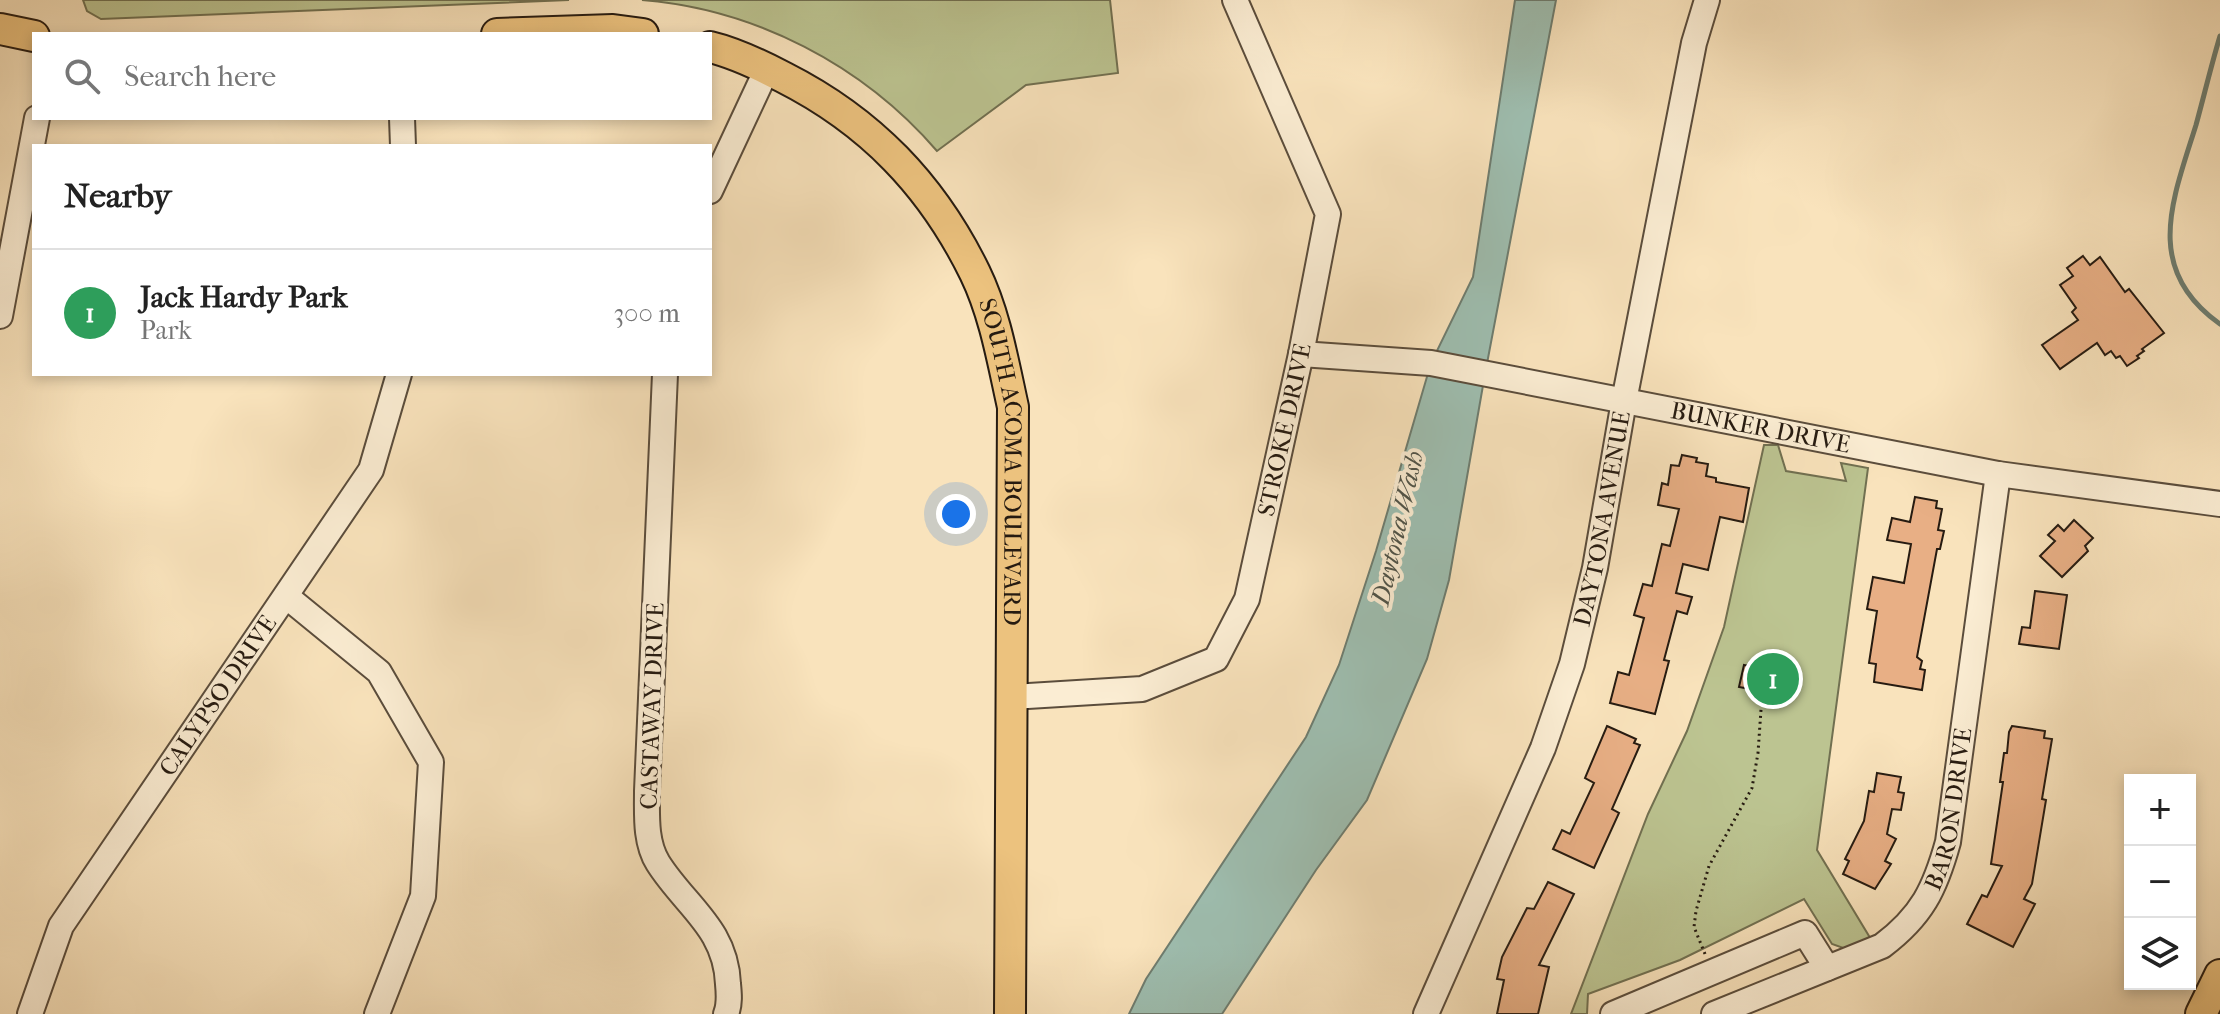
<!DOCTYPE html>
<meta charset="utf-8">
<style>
:root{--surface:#fff;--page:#f2f2f2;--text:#222;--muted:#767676;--line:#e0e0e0;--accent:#8f2418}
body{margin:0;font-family:"IM FELL French Canon",serif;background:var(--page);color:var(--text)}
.controls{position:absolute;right:24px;bottom:24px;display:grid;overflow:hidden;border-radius:0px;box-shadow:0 4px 12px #0003}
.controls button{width:72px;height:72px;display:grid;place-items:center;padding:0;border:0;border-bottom:2px solid var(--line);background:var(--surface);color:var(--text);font:40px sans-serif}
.you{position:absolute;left:956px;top:514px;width:28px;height:28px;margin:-20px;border:6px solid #fff;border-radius:50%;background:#1a73e8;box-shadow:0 0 0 12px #1a73e833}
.badge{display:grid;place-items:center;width:52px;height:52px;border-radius:50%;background:var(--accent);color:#fff;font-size:26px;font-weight:700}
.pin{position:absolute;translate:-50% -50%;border:4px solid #fff;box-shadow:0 2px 8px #0006}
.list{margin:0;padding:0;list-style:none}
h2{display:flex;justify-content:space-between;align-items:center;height:104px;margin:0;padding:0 32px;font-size:34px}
h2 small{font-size:26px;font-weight:400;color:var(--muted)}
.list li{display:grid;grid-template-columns:52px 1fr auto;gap:24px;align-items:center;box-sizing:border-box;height:128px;padding:0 32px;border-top:2px solid var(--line)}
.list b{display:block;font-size:30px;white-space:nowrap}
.list p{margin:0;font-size:26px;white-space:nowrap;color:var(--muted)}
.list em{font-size:26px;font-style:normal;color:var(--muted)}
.icon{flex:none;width:44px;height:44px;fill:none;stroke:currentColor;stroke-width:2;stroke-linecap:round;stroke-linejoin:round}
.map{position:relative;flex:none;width:2220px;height:1014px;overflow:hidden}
.search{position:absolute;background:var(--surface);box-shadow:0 4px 12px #0003;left:32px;top:32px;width:680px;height:88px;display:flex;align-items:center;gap:20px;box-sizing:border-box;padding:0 28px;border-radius:0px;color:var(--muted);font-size:30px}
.panel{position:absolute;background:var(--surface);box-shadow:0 4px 12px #0003;left:32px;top:144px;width:680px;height:232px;border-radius:0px}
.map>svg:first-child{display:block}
.green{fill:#bcc491;stroke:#717051;stroke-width:2}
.water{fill:#9ebeb0;stroke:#6e7d70;stroke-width:2}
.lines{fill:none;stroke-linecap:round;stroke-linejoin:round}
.stream{stroke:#6e7d70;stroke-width:5}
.building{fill:#e8af85;stroke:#261b11;stroke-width:2}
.minor-casing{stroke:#5b4d3c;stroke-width:28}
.major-casing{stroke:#261b11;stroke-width:34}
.path{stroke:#261b11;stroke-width:3;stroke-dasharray:2 4;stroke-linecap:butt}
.minor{stroke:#fbedd3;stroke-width:24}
.major{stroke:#ecc27e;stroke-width:30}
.labels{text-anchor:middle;stroke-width:8;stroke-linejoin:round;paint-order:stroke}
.street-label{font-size:24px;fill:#261b11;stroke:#fbedd3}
.water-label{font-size:26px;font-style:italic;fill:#505449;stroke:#fbedd3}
</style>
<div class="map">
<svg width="2220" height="1014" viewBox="0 0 2220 1014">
<rect width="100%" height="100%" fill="#f9e3bc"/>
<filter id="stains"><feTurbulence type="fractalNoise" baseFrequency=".0025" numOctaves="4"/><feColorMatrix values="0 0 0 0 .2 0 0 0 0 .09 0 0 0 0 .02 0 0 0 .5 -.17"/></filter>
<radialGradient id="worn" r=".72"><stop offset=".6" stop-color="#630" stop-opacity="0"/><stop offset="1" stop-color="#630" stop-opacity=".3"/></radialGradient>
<g class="green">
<path d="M83 0H569L101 19 87 11Z"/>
<path d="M642 0H1110L1118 73 1026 85 937 151C863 65 755 9 642 0Z"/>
<path d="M1764 445H1778L1786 471 1846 481 1841 463 1868 468 1817 850 1872 941 1846 949 1832 944 1804 899 1680 960 1588 994 1587 1014H1571L1648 814 1687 731 1724 627Z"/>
</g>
<path class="water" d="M1515 0H1556L1485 374 1449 580 1427 659 1367 800 1316 870 1222 1014H1129L1146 979 1306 737 1339 665 1376 551 1431 363 1473 277Z"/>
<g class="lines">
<path class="stream" d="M2220 36C2211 66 2204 96 2196 125 2173 199 2142 269 2220 324"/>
</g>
<g class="building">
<path d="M2083 256 2090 265 2100 257 2125 292 2129 289 2164 333 2142 349 2144 351 2137 356 2139 358 2127 366 2120 356 2116 358 2111 351 2105 355 2097 343 2060 369 2042 345 2078 320 2072 312 2076 308 2060 285 2073 276 2067 268Z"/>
<path d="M1682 455 1697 458 1696 462 1708 464 1706 476 1716 478V482L1749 488 1743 522 1720 517 1708 570 1683 564 1676 593 1692 597 1687 614 1677 611 1664 660 1669 661 1655 714 1610 703 1618 672 1629 675 1644 618 1634 615 1643 584 1652 586 1662 544 1670 546 1679 509 1658 505 1662 483 1668 485 1671 465 1679 466Z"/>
<path d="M1915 497 1937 501 1936 508 1942 509 1938 530 1944 531 1940 549H1937L1917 657 1922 661 1920 669 1925 670 1922 690 1874 682 1876 664 1869 663 1877 611 1867 609 1873 577 1904 583 1911 544 1887 540 1892 518 1910 522Z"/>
<path d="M2074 520 2093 538 2085 546 2088 551 2062 577 2040 556 2055 541 2048 535 2058 525 2064 531Z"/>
<path d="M2035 591 2067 595 2059 649 2019 644 2022 627 2030 628Z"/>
<path d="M1744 665 1766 669 1761 691 1739 687Z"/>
<path d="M1607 726 1636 739 1634 743 1640 745 1612 809 1619 813 1594 868 1553 849 1562 830 1570 834 1594 783 1585 778Z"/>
<path d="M2012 726 2045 731 2044 738 2052 739 2042 799 2046 800 2032 884 2024 899 2035 904 2013 947 1967 924 1982 895 1987 897 2002 866 1991 864 2003 782H2000L2004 753H2007L2009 732Z"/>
<path d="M1877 773 1901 777 1898 792 1904 793 1901 810 1892 809 1887 834 1896 839 1885 861 1891 864 1875 889 1843 874 1849 861 1845 859 1864 821 1869 791 1874 792Z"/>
<path d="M1548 882 1574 894 1539 965 1549 967 1538 1014H1497L1504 980 1497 979 1502 957 1527 908 1534 909Z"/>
</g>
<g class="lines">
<defs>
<g id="minor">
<path d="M402 118 403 146"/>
<path d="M710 191 767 69"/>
<path d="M0 316 37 118"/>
<path id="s1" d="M1301 354 1431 363 1998 474 2220 504"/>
<path d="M665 374 647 791C647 815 645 842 658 863 685 906 726 928 728 984 729 994 730 1004 726 1014"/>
<path d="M286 596 379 672 431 762 423 896 377 1014"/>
<path id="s2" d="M1011 697 1142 689 1216 659 1247 599 1301 354 1328 214 1235 0"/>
<path id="s3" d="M30 1014 61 926 371 470 399 374"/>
<path id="s4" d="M1426 1014 1543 748 1572 664 1595 568 1624 401 1694 43 1707 0"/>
<path d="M1613 1014 1805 933 1827 968"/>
<path id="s5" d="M1714 1014 1882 946C1922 916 1935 889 1948 842L1998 474"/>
</g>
<g id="major">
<path d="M0 29 34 36"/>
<path d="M497 34 613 30 643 34"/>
<path id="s6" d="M710 47C735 53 760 65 783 77 870 121 932 185 975 273 995 314 1003 362 1013 407L1010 1014"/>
<path d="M2201 1014 2220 975"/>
</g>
</defs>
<use href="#minor" class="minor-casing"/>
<use href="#major" class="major-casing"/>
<path class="path" d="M1705 954 1694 927 1696 911 1709 866 1752 788 1758 753 1762 695 1771 659"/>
<use href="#minor" class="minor"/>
<use href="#major" class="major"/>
</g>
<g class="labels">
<g class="street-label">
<text dy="8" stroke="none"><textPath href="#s1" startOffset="466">BUNKER DRIVE</textPath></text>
<text dy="8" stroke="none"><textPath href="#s2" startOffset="452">STROKE DRIVE</textPath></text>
<text dy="8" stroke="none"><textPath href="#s6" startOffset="552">SOUTH ACOMA BOULEVARD</textPath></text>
<text dy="8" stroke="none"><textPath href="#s4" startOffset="528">DAYTONA AVENUE</textPath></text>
<text dy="8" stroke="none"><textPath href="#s3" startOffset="372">CALYPSO DRIVE</textPath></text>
<text transform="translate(652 706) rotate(-88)" y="8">CASTAWAY DRIVE</text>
<text dy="8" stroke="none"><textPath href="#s5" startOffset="340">BARON DRIVE</textPath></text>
</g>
<g class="water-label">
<text transform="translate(1397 528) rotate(-77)" y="9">Daytona Wash</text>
</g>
</g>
<rect width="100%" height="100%" filter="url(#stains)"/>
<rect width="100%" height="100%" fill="url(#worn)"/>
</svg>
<div class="controls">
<button>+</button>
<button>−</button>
<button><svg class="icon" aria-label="layers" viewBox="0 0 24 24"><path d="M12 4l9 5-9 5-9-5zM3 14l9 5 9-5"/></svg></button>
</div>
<div class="you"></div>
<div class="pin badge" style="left:1773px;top:679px;background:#2e9e5b">1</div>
<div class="search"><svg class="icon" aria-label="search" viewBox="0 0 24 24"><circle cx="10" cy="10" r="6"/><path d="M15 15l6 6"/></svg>Search here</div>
<section class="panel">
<h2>Nearby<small></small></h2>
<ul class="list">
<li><span class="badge" style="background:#2e9e5b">1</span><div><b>Jack Hardy Park</b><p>Park</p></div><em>300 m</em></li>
</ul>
</section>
</div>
